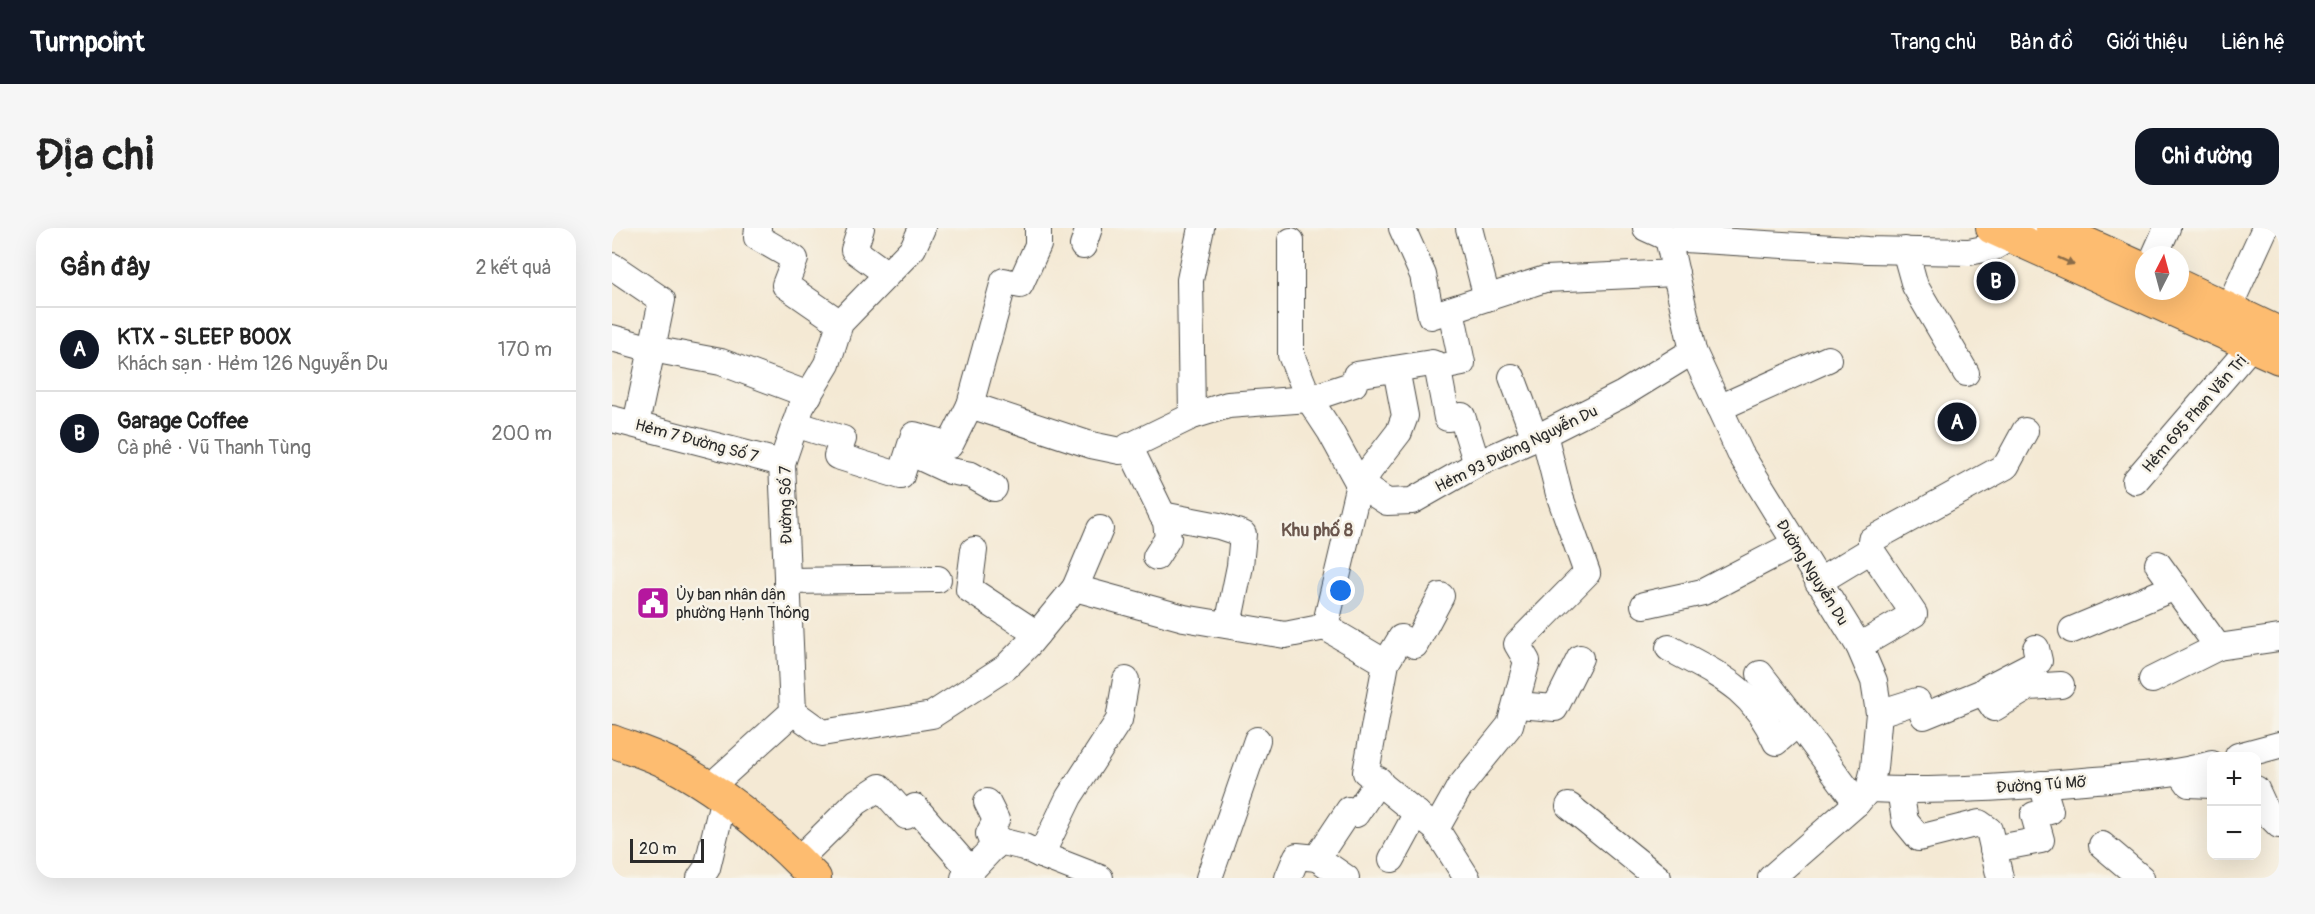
<!DOCTYPE html>
<html lang="vi">
<meta charset="utf-8">
<style>
:root{--surface:#fff;--page:#f6f6f6;--text:#222;--muted:#767676;--line:#e0e0e0;--accent:#111827}
body{margin:0;font-family:Pangolin,sans-serif;background:var(--page);color:var(--text)}
.controls{position:absolute;right:18px;bottom:18px;display:grid;overflow:hidden;border-radius:12px;box-shadow:0 6px 24px #0002}
.controls button{width:54px;height:54px;display:grid;place-items:center;padding:0;border:0;border-bottom:2px solid var(--line);background:var(--surface);color:var(--text);font:30px sans-serif}
.compass{position:absolute;left:1523px;top:18px;width:54px;height:54px;border-radius:50%;background:var(--surface);box-shadow:0 6px 24px #0002;rotate:6deg}
.scale{position:absolute;left:18px;bottom:15px;width:74px;box-sizing:border-box;padding-left:6px;border:3px solid #2b2b2b;border-top:0;font-size:16px;line-height:21px;white-space:nowrap;color:#2b2b2b;-webkit-text-stroke:4px #f7f3e8;paint-order:stroke}
.you{position:absolute;left:729px;top:363px;width:21px;height:21px;margin:-15px;border:4px solid #fff;border-radius:50%;background:#1a73e8;box-shadow:0 0 0 9px #1a73e833}
.badge{display:grid;place-items:center;width:39px;height:39px;border-radius:50%;background:var(--accent);color:#fff;font-size:20px;font-weight:700}
.pin{position:absolute;translate:-50% -50%;border:3px solid #fff;box-shadow:0 2px 6px #0006}
.list{margin:0;padding:0;list-style:none}
h2{display:flex;justify-content:space-between;align-items:center;height:78px;margin:0;padding:0 24px;font-size:26px}
h2 small{font-size:20px;font-weight:400;color:var(--muted)}
.list li{display:grid;grid-template-columns:39px 1fr auto;gap:18px;align-items:center;box-sizing:border-box;height:84px;padding:0 24px;border-top:2px solid var(--line)}
.list b{display:block;font-size:22px;white-space:nowrap}
.list p{margin:0;font-size:20px;white-space:nowrap;color:var(--muted)}
.list em{font-size:20px;font-style:normal;color:var(--muted)}
.map{position:relative;flex:none;width:1667px;height:650px;overflow:hidden;border-radius:18px}
header{display:flex;align-items:center;gap:36px;box-sizing:border-box;height:84px;padding:0 30px;background:var(--accent);color:#fff}
header strong{font-size:28px}
nav{display:flex;gap:33px;margin-inline-start:auto;font-size:21px}
.intro{display:flex;align-items:center;justify-content:space-between;box-sizing:border-box;height:144px;padding:0 36px}
h1{margin:0;font-size:42px}
.button{padding:15px 27px;border-radius:18px;background:var(--accent);color:#fff;font-size:21px;font-weight:700}
main{display:flex;gap:36px;padding:0 36px}
aside{flex:1;background:var(--surface);border-radius:18px;box-shadow:0 6px 24px #0002}
.map>svg:first-child{display:block}
.lines{fill:none;stroke-linecap:round;stroke-linejoin:round}
.minor-casing{stroke:#494844;stroke-width:28}
.major-casing{stroke:#494844;stroke-width:34}
.minor{stroke:#fff;stroke-width:26}
.major{stroke:#fdbc70;stroke-width:32}
.oneway{fill:#8a6c4a}
.labels{text-anchor:middle;stroke-width:5;stroke-linejoin:round;paint-order:stroke}
.street-label{font-size:16px;fill:#2b2b2b;stroke:#f7f3e8}
.poi-label{font-size:16px;fill:#2b2b2b;stroke:#f7f3e8;text-anchor:start}
.neighbourhood-label{font-size:18px;font-weight:bold;fill:#6a564d;stroke:#f7f3e8}
</style>
<header>
<strong>Turnpoint</strong>
<nav><a>Trang chủ</a><a>Bản đồ</a><a>Giới thiệu</a><a>Liên hệ</a></nav>
</header>
<div class="intro"><h1>Địa chỉ</h1><a class="button">Chỉ đường</a></div>
<main>
<aside>
<h2>Gần đây<small>2 kết quả</small></h2>
<ul class="list">
<li><span class="badge">A</span><div><b>KTX - SLEEP BOOX</b><p>Khách sạn · Hẻm 126 Nguyễn Du</p></div><em>170 m</em></li>
<li><span class="badge">B</span><div><b>Garage Coffee</b><p>Cà phê · Vũ Thanh Tùng</p></div><em>200 m</em></li>
</ul>
</aside>
<div class="map">
<svg width="1667" height="650" viewBox="0 0 1667 650">
<rect width="100%" height="100%" fill="#f7f3e8"/>
<filter id="ink" filterUnits="userSpaceOnUse"><feTurbulence type="fractalNoise" baseFrequency=".0167" numOctaves="2"/><feDisplacementMap in="SourceGraphic" scale="12" xChannelSelector="R" yChannelSelector="G"/><feConvolveMatrix kernelMatrix="1 2 1 2 8 2 1 2 1" color-interpolation-filters="sRGB"/></filter>
<filter id="wash" filterUnits="userSpaceOnUse"><feTurbulence type="fractalNoise" baseFrequency=".008" numOctaves="4" result="noise"/><feDisplacementMap in="SourceGraphic" scale="24" xChannelSelector="R" yChannelSelector="G"/><feGaussianBlur stdDeviation="1.35" result="paint"/><feColorMatrix in="noise" values="0 0 0 0 0 0 0 0 0 0 0 0 0 0 0 0 0 1.4 0 .05"/><feComposite in="paint" operator="in"/></filter>
<g filter="url(#wash)">
<rect width="100%" height="100%" fill="#f4e9d4"/>
</g>
<g filter="url(#ink)">
<g class="lines">
<defs>
<g id="minor">
<path d="M146 0 145 9 183 31 173 57 228 95"/>
<path d="M249 0 242 22 275 46"/>
<path d="M790 0 811 47 819 88 933 51 1064 45"/>
<path d="M857 0 875 70"/>
<path d="M1034 0 1056 10 1255 22 1357 24 1382 19 1413 1"/>
<path d="M1056 10 1081 123 1128 225 1247 418 1262 453 1267 485 1262 540 1257 561 1245 575 1159 650"/>
<path d="M679 13V127L697 171 718 203 747 256 775 274 800 273 865 236 932 206 1011 166 1081 123"/>
<path d="M471 18 477 0"/>
<path d="M1293 22 1303 58 1354 145"/>
<path d="M1543 27 1555 0"/>
<path d="M0 38 50 72 40 121 109 134 197 167"/>
<path d="M1616 81 1653 0"/>
<path d="M0 110 40 121 24 196"/>
<path d="M825 137 835 190 850 188 865 236"/>
<path d="M900 149 923 210"/>
<path d="M358 177 392 53 408 57 426 17V0"/>
<path d="M1107 180 1216 131"/>
<path d="M580 188 578 52 589 0"/>
<path d="M0 191 170 235"/>
<path d="M183 196 231 211 225 228 289 248 302 207 338 217 358 177 479 217 508 223 580 188 616 177 697 171 742 156 744 147 820 135 830 139 850 135 839 82"/>
<path d="M517 218 554 294 556 310 544 329"/>
<path d="M297 224 338 243 359 247 382 260"/>
<path d="M1523 253 1640 117"/>
<path d="M550 287 607 298 631 306 628 338 616 397"/>
<path d="M362 322 357 361 425 406"/>
<path d="M1546 336 1606 419 1667 410"/>
<path d="M175 353 326 351"/>
<path d="M1206 354 1259 322V312L1394 238 1413 203"/>
<path d="M463 360 488 301"/>
<path d="M829 368 803 417 789 410 774 435 754 544 824 601 855 650"/>
<path d="M1032 377 1091 364 1183 316"/>
<path d="M1460 402 1563 359"/>
<path d="M1247 418 1302 386 1259 322"/>
<path d="M1057 420C1106 447 1141 460 1164 514L1186 495 1245 575"/>
<path d="M774 435 713 399 747 256 787 204 793 188 784 141"/>
<path d="M1148 446 1186 495"/>
<path d="M1540 452 1606 419"/>
<path d="M1371 464 1375 460 1427 433 1424 420"/>
<path d="M904 477 943 480 968 430"/>
<path d="M181 484 210 505 320 487 394 439 416 417 463 360 572 390 673 407 713 399"/>
<path d="M1267 485 1305 473 1312 488 1371 464 1382 480 1417 459 1449 457"/>
<path d="M1626 528 1667 517"/>
<path d="M1569 545 1577 556 1600 557"/>
<path d="M97 560 181 484 170 235 189 179 215 136 228 95 301 20 310 0"/>
<path d="M1257 561C1329 564 1401 559 1472 553 1515 549 1558 548 1600 536"/>
<path d="M1644 561 1655 585 1667 597"/>
<path d="M1288 562 1293 593 1307 610 1367 595 1377 602 1388 650"/>
<path d="M375 574 384 592 377 606 382 619"/>
<path d="M957 578 1046 650"/>
<path d="M824 601 847 560 898 497 915 433 905 416 975 345 947 266 932 206"/>
<path d="M1490 617 1529 650"/>
<path d="M1381 621 1429 612 1422 587 1438 583 1430 556"/>
<path d="M429 627 488 650"/>
<path d="M705 630 734 650"/>
<path d="M780 631 805 585"/>
<path d="M186 632 245 574 268 559 294 588 303 579 359 643"/>
<path d="M88 650 95 640 112 569"/>
<path d="M352 650 387 613 412 619 429 627 457 569 507 492 514 452"/>
<path d="M597 650 645 512"/>
<path d="M676 650 685 628 705 630 737 582 744 586 767 552"/>
</g>
<g id="major">
<path d="M1380 0 1667 130"/>
<path d="M1440 0 1532 41"/>
<path d="M1568 58 1667 105"/>
<path d="M0 513C18 520 38 526 56 535 112 564 159 604 203 650"/>
</g>
</defs>
<use href="#minor" class="minor-casing"/>
<use href="#major" class="major-casing"/>
<use href="#minor" class="minor"/>
<use href="#major" class="major"/>
</g>
<defs><path id="oneway-solid" d="M-6-.8H1V-3.2L6.5 0L1 3.2V.8H-6Z" transform="scale(1.5)"/></defs>
<use class="oneway" href="#oneway-solid" transform="translate(1454 33) rotate(24)"/>
</g>
<defs>
<symbol id="civic-square" viewBox="-11 -11 22 22"><rect x="-9" y="-9" width="18" height="18" rx="4" fill="#b5179e" stroke="#f7f3e8"/><path d="M-.6-6.5H3V-4.5H.6V-3L4-1V1h2V6H-6V1h2V-1L-.6-3ZM-1.2 2.5V6h2.4V2.5Z" fill="#fff"/></symbol>
</defs>
<g fill-rule="evenodd">
<use href="#civic-square" x="22" y="356" width="38" height="38"/>
</g>
<g class="labels">
<g class="street-label">
<text transform="translate(1582 185) rotate(-49)" y="6">Hẻm 695 Phan Văn Trị</text>
<text transform="translate(85 212) rotate(15)" y="6">Hẻm 7 Đường Số 7</text>
<text transform="translate(904 220) rotate(-26)" y="6">Hẻm 93 Đường Nguyễn Du</text>
<text transform="translate(173 277) rotate(-91)" y="6">Đường Số 7</text>
<text transform="translate(1201 344) rotate(58)" y="6">Đường Nguyễn Du</text>
<text transform="translate(1429 556) rotate(-4)" y="6">Đường Tú Mỡ</text>
</g>
<g class="poi-label">
<text x="64" y="372">Ủy ban nhân dân<tspan x="64" dy="18">phường Hạnh Thông</tspan></text>
</g>
<g class="neighbourhood-label">
<text x="705" y="308">Khu phố 8</text>
</g>
</g>
</svg>
<div class="controls">
<button>+</button>
<button>−</button>
</div>
<svg class="compass" viewBox="-18 -18 36 36"><path d="M0-13l5 13h-10z" fill="#e53935"/><path d="M0 13l5-13h-10z" fill="#767676"/></svg>
<div class="scale">20 m</div>
<div class="you"></div>
<div class="pin badge" style="left:1345px;top:194px">A</div>
<div class="pin badge" style="left:1384px;top:53px">B</div>
</div>
</main>
